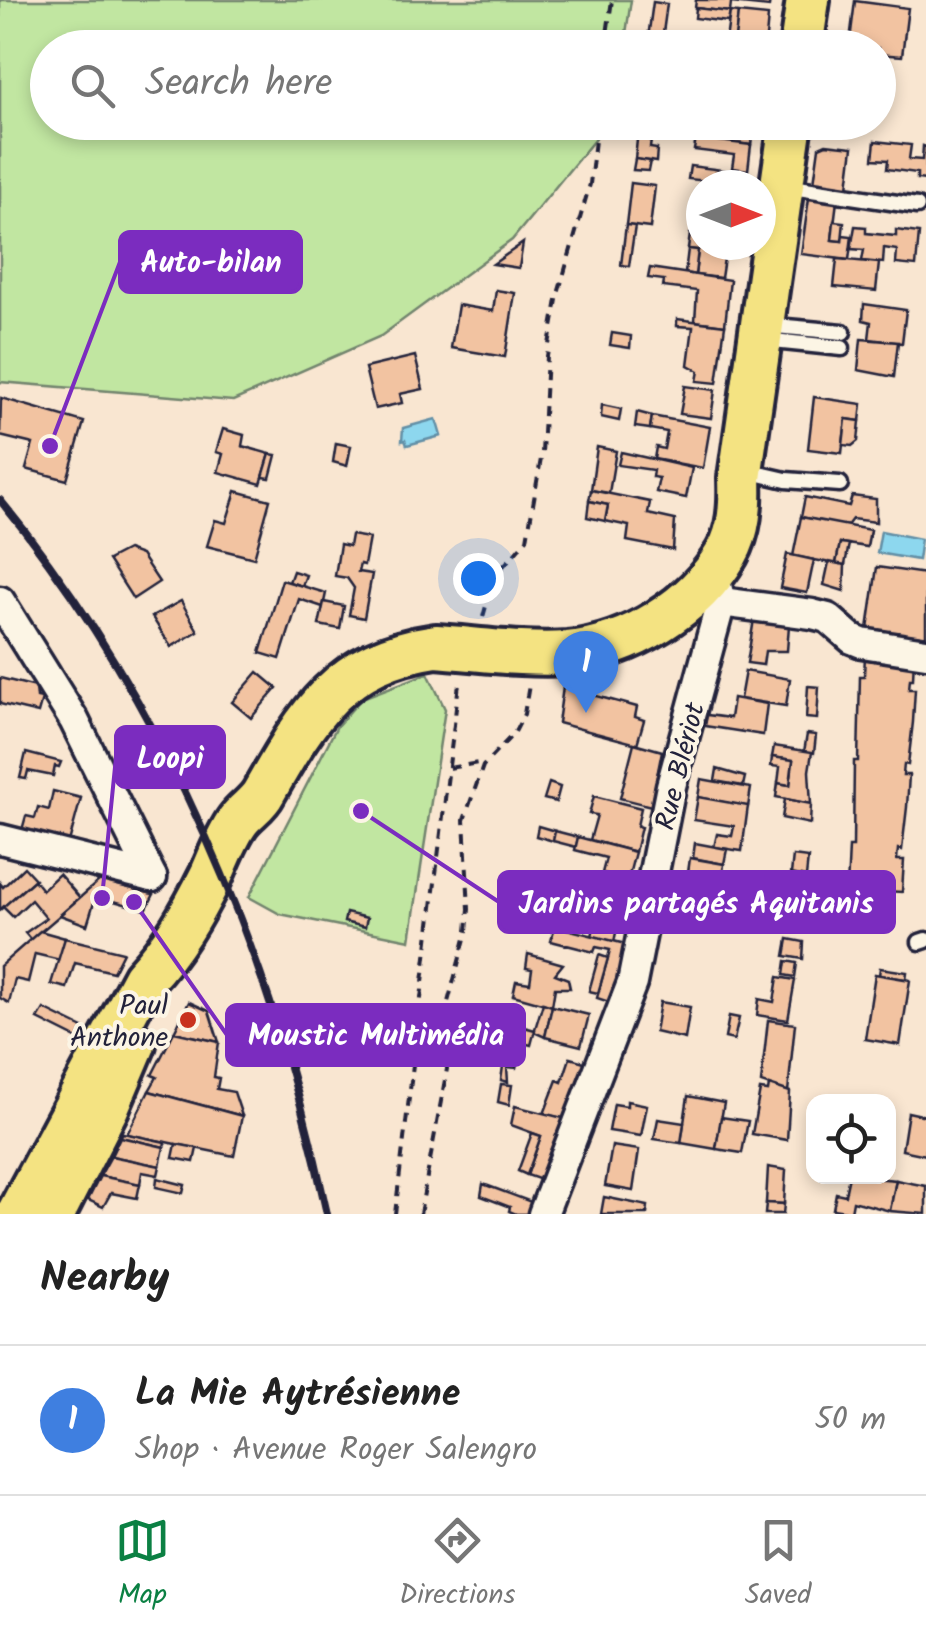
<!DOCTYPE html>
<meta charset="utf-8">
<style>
:root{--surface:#fff;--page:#f6f6f6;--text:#222;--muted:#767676;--line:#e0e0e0;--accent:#0b8043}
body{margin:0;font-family:Kalam,sans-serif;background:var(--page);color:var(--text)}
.controls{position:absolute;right:30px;bottom:30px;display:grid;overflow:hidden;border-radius:20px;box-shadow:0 5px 15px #0003}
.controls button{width:90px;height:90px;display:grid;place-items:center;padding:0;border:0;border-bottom:2px solid var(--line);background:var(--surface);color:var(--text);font:50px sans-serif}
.compass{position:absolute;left:686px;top:170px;width:90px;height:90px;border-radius:50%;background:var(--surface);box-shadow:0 5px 15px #0003;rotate:90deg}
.you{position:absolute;left:478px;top:578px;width:35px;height:35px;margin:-25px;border:8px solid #fff;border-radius:50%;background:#1a73e8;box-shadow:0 0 0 15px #1a73e833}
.badge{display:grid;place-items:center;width:65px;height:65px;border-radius:50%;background:var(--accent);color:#fff;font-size:32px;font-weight:700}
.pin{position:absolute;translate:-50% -82px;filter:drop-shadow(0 2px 5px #0008)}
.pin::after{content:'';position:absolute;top:52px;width:35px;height:30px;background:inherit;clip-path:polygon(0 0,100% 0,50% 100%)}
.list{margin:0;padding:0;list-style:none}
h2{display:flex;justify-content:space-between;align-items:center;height:130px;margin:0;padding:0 40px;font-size:42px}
h2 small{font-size:32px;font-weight:400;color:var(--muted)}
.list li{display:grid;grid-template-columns:65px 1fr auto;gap:30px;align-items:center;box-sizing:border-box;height:150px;padding:0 40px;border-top:2px solid var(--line)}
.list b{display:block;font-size:38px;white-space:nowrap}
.list p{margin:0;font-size:32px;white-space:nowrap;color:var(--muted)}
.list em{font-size:32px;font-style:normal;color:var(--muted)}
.icon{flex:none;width:55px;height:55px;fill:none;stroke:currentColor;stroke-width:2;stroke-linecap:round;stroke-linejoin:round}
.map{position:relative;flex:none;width:926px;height:1214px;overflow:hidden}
.search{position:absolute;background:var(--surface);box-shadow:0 5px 15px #0003;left:30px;right:30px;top:30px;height:110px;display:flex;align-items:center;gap:25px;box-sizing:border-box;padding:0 35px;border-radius:55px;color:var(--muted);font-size:38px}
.sheet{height:280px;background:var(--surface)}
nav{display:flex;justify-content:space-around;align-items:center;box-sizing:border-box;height:140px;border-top:2px solid var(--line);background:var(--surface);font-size:28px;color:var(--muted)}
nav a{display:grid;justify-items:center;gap:5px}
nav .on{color:var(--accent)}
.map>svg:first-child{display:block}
.green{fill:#c1e6a1;stroke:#72846e;stroke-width:2.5}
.water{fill:#8dd7ee;stroke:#628fa6;stroke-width:2.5}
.building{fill:#f2c3a1;stroke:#22223b;stroke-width:2.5}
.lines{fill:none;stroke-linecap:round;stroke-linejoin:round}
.service-casing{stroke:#22223b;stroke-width:21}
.minor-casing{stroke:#22223b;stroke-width:35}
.primary-casing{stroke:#22223b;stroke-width:50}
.path{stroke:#22223b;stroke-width:4;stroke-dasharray:10 8;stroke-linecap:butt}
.service{stroke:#fcf5e5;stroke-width:14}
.minor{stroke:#fcf5e5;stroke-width:28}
.primary{stroke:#f4e382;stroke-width:42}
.rail{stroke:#22223b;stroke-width:8}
.poi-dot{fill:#c8321e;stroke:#fcf5e5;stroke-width:4}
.labels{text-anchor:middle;stroke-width:8;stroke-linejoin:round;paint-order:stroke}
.street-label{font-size:28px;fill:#22223b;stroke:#fcf5e5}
.poi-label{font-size:28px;fill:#22223b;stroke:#fcf5e5;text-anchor:end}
.leader{fill:none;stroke:#7b2cbf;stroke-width:4}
.callout-dot{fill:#7b2cbf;stroke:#fcf5e5;stroke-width:4}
.callout{fill:#7b2cbf;stroke:#7b2cbf;stroke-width:4}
.callout-label{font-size:30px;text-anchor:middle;font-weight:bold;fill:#fff}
</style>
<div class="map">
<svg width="926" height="1214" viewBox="0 0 926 1214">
<rect width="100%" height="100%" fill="#f9e6d1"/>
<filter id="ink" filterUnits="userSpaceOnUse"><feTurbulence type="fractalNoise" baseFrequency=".01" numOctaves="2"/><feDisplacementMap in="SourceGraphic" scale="20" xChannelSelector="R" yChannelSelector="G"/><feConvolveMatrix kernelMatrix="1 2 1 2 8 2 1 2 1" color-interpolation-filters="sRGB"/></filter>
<g filter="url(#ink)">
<g class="green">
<path d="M0 0H631L624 47 48 48V122L608 123 512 240 381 336 233 401 0 382Z"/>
<path d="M428 673 445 709 410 940 280 914 249 897 337 726 362 698Z"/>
</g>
<g class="water">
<path d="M436 419 441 436 407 445 405 440 402 441 403 428Z"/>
<path d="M881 531 921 539 918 560 877 553Z"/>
</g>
<g class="building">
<path d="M696 0H770L769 7 731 3 730 12 695 8Z"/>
<path d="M855 1 908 8 902 56 878 54V48H849Z"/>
<path d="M653 2 667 4 662 40 648 38Z"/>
<path d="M696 8 730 12 728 22 695 18Z"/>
<path d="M730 12 738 13 734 48 725 47Z"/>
<path d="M738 13 768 16 765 48H734Z"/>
<path d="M722 122H754L751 145 720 141Z"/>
<path d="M638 130 652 132 650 148 657 149 656 162 635 159Z"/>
<path d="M696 138 751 145 748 170 732 168 734 155 694 150Z"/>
<path d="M875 141 911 145 909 159 922 160 923 146 926 147V180L917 179V173L887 169 888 160 873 159Z"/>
<path d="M826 144 853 147 848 187 814 183 819 147Z"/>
<path d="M635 159 650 161 648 171 633 170Z"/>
<path d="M690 166 747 173 746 185 688 179Z"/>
<path d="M631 183 655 186 650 228 626 225Z"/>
<path d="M809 198 837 201 832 240 842 241V235L852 236 849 260 801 254Z"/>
<path d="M834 221 844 222 842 241 832 240Z"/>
<path d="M626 225 635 226 629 266 621 265Z"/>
<path d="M855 226 866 227V233L896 236V230L919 233 916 266 896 264 897 250 884 248 883 263 862 261 864 250 851 249Z"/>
<path d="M690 234 701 236V245H726L721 278 695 275 698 250 688 249Z"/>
<path d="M523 243 519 268 493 264Z"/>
<path d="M688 249 698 250 695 275 685 273Z"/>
<path d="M837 259 879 263 876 291 834 287Z"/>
<path d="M650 268 730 280 725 325 695 321 697 291 663 287 664 280 648 278Z"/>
<path d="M496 290 515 293 505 357 451 348 458 305 493 311Z"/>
<path d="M864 304 906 310 902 343 869 339 871 322 863 320Z"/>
<path d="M677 319 725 325 717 383 697 381 699 371 688 365 693 327 677 326Z"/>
<path d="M612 333 631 336 630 348 610 345Z"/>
<path d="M861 339 898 342 894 377 858 370Z"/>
<path d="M415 356 423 389 400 394 402 403 375 409 365 368Z"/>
<path d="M685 386 715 390 711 418 680 414Z"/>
<path d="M814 397 862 404 860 421 846 419 842 453 808 449Z"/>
<path d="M1 398 84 422 67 480 26 469 33 444 0 436Z"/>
<path d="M602 405 621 409 619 421 601 417Z"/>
<path d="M637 412 652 416 650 429 635 427Z"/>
<path d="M652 416 710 427 703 468 654 459 656 447 664 449 667 432 650 429Z"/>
<path d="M846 419 860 421 858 441 852 446 843 445Z"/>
<path d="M223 429 244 435 242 446 270 454 261 484 218 472 223 454 216 452Z"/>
<path d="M336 443 351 446 347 466 333 462Z"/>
<path d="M597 447 616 451 609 493 591 490Z"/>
<path d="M621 452 692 468 686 498 656 492 659 478 652 477 653 470 618 465Z"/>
<path d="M270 454 276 455 270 478 263 477Z"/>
<path d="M591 490 650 502 648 514 675 520 673 550 627 541 629 526 605 521 608 505 589 501Z"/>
<path d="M236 491 270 500 254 558 207 546 215 520 226 523Z"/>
<path d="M852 496 876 499V522L852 519 846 527 801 517 805 497 849 506Z"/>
<path d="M589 501 608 505 605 521 587 517Z"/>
<path d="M801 517 870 530 867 547 840 543 836 564 793 556Z"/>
<path d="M351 535 369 538 364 565 360 564 358 572 372 574 364 618 349 615 354 588 347 578 335 576 340 544 349 546Z"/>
<path d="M840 543 849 544 845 565 836 564Z"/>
<path d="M127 550 141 555 159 582 133 599 108 560Z"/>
<path d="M787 554 814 560 807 593 780 588Z"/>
<path d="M829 562 845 565 844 591 824 585Z"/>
<path d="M877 567 926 574V637L868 629Z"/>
<path d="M293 571 306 575 302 586 289 582Z"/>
<path d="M282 580 326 593 323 607 299 599 280 659 260 653Z"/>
<path d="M181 601 198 631 171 647 152 617Z"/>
<path d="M324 602 344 606 340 629 319 625Z"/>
<path d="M754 619 789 625 787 651H765L763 665 747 663Z"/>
<path d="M865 655 914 658 913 679H910L909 689H915L913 722 908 765 904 764 903 775H909L907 807 902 850 898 849 897 860H904L902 892 847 889 849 847H853L854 761H858L860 676H864Z"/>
<path d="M745 671 790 679 786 706 740 699Z"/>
<path d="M258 672 277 688 251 718 232 702Z"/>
<path d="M0 678 36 687 37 698 42 699 38 713 0 704Z"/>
<path d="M808 686 819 687 817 719 806 718Z"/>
<path d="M563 687 637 707 635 717 644 720 637 744 558 723Z"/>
<path d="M733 698 767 704 763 735 705 726 707 715 730 718Z"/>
<path d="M807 734 816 735 814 753 804 752Z"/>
<path d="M634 743 662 751 651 806 620 798Z"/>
<path d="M774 746 812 752 809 771 811 804 776 797 778 783 790 785 793 760 772 757Z"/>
<path d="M26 753 61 762 59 767 55 766 53 776 28 771 26 779 20 778Z"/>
<path d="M772 757 793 760 790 785 778 783 780 767 771 766Z"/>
<path d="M717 769 745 777 743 786 715 781Z"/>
<path d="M701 779 751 788 748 807 698 797Z"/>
<path d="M549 783 560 787 556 802 544 799Z"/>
<path d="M53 791 81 798 69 842 22 830 26 816 35 818 38 807 49 810Z"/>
<path d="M594 796 641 808 637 826 641 827 635 852 590 840 597 815 589 814Z"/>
<path d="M698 797 748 806 742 851 714 847 717 834 732 836 734 826 694 820Z"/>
<path d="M785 799 811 804 810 824 782 818Z"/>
<path d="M538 826 555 831 553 841 536 836Z"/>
<path d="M555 831 578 837 576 847 553 841Z"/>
<path d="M578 837 635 852 628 879 637 881 633 897 611 891 615 876 602 873 606 858 575 850Z"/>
<path d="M695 843 727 849 724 864 693 858Z"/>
<path d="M793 856 808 858 806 877 791 874Z"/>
<path d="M690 858 724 864 723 873 726 874 723 893 686 887Z"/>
<path d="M24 867 35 879 0 910V883L3 887Z"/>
<path d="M59 874 80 898 31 940 25 933 46 918 31 900 13 917 3 907 34 880 42 890Z"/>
<path d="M100 880 154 894 146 910 96 896 87 925 60 915Z"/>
<path d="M669 884 728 894 726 911 693 906 688 933 662 929Z"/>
<path d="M603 889 633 897 625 931 617 928 614 942 592 936Z"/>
<path d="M346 913 367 918 365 927 344 922Z"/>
<path d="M555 926 629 945 612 1003 597 998 610 950 596 947 594 952 551 941Z"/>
<path d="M40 931 65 938 60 960 35 954 28 982 15 979 9 1003 0 998V966Z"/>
<path d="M65 938 123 952 113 972 75 963 67 988 51 984Z"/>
<path d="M788 939 804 942 803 959 785 956Z"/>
<path d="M528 954 563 964 555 974 568 979 570 988H555L552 1006 513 995 516 981 530 983 532 969 526 968Z"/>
<path d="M599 955 608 958 598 993 589 991Z"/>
<path d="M786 961 797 963 795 977 784 975Z"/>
<path d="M880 968 907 972 906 979 879 975Z"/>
<path d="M875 974 910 980 900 1045 865 1039Z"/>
<path d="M778 977 795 980 788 1020 757 1015 759 999 774 1002Z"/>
<path d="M189 1002 209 1011 219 1042 174 1032Z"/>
<path d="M660 1002 690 1007 685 1039 655 1032Z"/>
<path d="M543 1003 552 1006 545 1037 534 1032Z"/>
<path d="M552 1006 589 1015 581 1046 545 1037Z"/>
<path d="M44 1009 83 1028 78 1039 38 1019Z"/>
<path d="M729 1016 739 1018 734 1040 725 1038Z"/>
<path d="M768 1020 795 1024 788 1092 761 1083Z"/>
<path d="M509 1023 535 1030 531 1045 507 1039Z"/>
<path d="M174 1032 219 1042 214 1077 219 1078 217 1089 234 1092 242 1116 149 1091 157 1077 152 1075Z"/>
<path d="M507 1039 518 1042 515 1055 519 1056 516 1068 507 1067 508 1082 501 1080Z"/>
<path d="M570 1058 588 1063 567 1119 544 1114 557 1080 562 1082Z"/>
<path d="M501 1084 512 1085 509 1105 498 1102Z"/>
<path d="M769 1085 790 1092 787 1140 752 1134 760 1090 768 1091Z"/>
<path d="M149 1091 242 1116 234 1156 127 1134Z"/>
<path d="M688 1096 724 1103 716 1149 681 1143Z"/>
<path d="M627 1101 647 1105 641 1136 609 1131 614 1104 627 1106Z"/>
<path d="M515 1106 567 1119 544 1181 527 1175 541 1136 511 1125Z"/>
<path d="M908 1112 926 1116V1155L902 1150Z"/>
<path d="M721 1117 748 1121 742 1153 716 1149Z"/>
<path d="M658 1119 684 1123 681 1143 654 1139Z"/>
<path d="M123 1133 165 1142 164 1147 120 1137Z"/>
<path d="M532 1133 541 1136 527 1175 518 1171Z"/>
<path d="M120 1137 164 1147 160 1166 111 1156Z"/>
<path d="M176 1144 197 1148 194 1162 173 1158Z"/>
<path d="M612 1146 639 1150 633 1191 605 1186Z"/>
<path d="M111 1156 160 1166 158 1175 142 1172 140 1184 100 1176Z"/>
<path d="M768 1167 786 1170 784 1204 766 1203Z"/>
<path d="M100 1176 140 1184 137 1198 111 1193 103 1207 88 1200Z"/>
<path d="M849 1176 896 1180 890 1211 853 1201 851 1212 833 1209 836 1193 845 1195Z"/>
<path d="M157 1178 185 1185 183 1193 156 1187Z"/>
<path d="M896 1180 926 1186V1214L890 1211Z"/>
<path d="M483 1184 534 1203 530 1214H516L509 1211 510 1207 481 1196Z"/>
<path d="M604 1197 648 1206 647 1214H601Z"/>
<path d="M766 1203 784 1204 783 1214H765Z"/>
</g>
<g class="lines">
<defs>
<g id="service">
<path d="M785 186 917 206"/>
<path d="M764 325 843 332"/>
<path d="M763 340 842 348"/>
<path d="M747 471 786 480 840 484"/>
<path d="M920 942 926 940"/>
</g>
<g id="minor">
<path d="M0 601 74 720 152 877"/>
<path d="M721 602 812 614 828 618 852 639 862 643 926 653"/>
<path d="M0 839 152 877"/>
<path d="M543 1214 632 983 671 786 721 602 712 565"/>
</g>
<g id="primary">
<path d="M801 48 808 0"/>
<path d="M18 1214 144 978C173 947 192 914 211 876 219 858 227 836 238 821 246 810 258 804 264 792 309 713 339 660 436 646 479 649 525 656 568 653 630 647 695 608 727 553 740 530 741 504 740 478L791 122"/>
<path d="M53 1214 107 1108 134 1044"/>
</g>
</defs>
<use href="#service" class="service-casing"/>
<use href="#minor" class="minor-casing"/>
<use href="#primary" class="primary-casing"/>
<g class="path">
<path d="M605 48 612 0"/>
<path d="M483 617 494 577 527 539 542 453 547 356 558 294 590 184 597 122"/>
<path d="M449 768 484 762"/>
<path d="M395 1214 459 683"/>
<path d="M420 1214 447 1069 443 1021 467 931 469 909 464 820 483 766 515 732 524 714 529 685"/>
</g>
<use href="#service" class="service"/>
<use href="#minor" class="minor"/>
<use href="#primary" class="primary"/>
<path class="rail" d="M0 500C167 703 273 958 327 1214"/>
</g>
</g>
<circle class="poi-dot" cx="188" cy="1020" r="10"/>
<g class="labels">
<g class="street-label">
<text transform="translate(679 766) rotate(-76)" y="10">Rue Blériot</text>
</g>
<g class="poi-label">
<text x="168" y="1014">Paul<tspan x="168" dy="32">Anthone</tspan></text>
</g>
</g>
<path class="leader" d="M50 446L120 262M102 898L116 757M361 811L499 902M134 902L227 1035"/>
<g class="callout-dot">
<circle cx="50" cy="446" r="10"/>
<circle cx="102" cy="898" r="10"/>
<circle cx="361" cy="811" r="10"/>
<circle cx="134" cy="902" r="10"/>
</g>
<g class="callout">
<rect x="120" y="232" width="181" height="60" rx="10"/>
<rect x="116" y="727" width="108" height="60" rx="10"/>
<rect x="499" y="872" width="395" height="60" rx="10"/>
<rect x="227" y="1005" width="297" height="60" rx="10"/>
</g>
<g class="callout-label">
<text x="211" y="272">Auto-bilan</text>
<text x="170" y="768">Loopi</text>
<text x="696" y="913">Jardins partagés Aquitanis</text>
<text x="376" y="1045">Moustic Multimédia</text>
</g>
</svg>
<div class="controls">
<button><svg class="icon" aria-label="locate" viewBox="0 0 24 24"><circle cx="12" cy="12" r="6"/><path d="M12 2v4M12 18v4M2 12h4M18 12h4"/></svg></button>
</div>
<svg class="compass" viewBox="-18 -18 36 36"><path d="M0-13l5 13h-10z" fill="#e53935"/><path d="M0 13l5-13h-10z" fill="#767676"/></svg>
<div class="you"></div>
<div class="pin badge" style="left:586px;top:713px;background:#3f7fe0">1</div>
<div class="search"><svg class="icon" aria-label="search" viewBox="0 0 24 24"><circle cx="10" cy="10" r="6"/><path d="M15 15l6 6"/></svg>Search here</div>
</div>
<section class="sheet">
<h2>Nearby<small></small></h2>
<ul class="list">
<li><span class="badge" style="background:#3f7fe0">1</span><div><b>La Mie Aytrésienne</b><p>Shop · Avenue Roger Salengro</p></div><em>50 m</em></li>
</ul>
</section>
<nav>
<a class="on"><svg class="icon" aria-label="map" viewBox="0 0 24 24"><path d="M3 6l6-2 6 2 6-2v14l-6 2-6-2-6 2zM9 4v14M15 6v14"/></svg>Map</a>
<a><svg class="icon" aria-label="directions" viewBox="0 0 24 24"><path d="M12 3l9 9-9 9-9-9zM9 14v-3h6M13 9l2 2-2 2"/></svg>Directions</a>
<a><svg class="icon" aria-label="saved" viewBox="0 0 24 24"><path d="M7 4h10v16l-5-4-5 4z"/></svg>Saved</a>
</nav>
